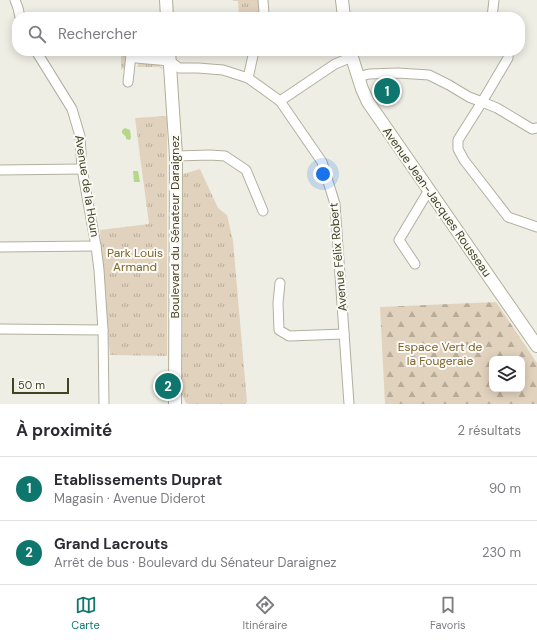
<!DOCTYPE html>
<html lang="fr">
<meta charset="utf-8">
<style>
:root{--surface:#fff;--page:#f2f2f3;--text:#2b2b33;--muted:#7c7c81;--line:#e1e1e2;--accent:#0f766e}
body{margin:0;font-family:"DM Sans",sans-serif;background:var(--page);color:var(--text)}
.controls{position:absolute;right:12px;bottom:12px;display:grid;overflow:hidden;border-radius:8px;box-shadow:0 2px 10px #0003}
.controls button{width:36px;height:36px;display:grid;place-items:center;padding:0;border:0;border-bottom:1px solid var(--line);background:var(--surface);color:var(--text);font:20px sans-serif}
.scale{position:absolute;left:12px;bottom:10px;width:57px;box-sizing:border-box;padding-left:4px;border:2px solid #424322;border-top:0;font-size:11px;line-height:14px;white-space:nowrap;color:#424322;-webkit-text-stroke:3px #fbfaf7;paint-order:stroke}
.you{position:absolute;left:323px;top:174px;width:14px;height:14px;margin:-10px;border:3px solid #fff;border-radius:50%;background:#1a73e8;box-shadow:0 0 0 6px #1a73e833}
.badge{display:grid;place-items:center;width:26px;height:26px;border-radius:50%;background:var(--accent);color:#fff;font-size:13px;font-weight:700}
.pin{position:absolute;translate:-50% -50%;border:2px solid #fff;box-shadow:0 1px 4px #0006}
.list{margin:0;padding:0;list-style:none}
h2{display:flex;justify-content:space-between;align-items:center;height:52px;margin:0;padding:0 16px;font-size:17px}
h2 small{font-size:13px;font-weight:400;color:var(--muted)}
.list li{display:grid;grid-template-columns:26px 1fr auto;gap:12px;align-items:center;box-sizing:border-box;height:64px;padding:0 16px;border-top:1px solid var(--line)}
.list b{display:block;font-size:15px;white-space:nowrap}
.list p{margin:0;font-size:13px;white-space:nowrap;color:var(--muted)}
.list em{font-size:13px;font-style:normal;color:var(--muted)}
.icon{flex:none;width:22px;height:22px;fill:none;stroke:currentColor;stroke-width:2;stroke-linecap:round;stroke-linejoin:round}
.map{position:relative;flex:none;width:537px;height:404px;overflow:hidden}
.search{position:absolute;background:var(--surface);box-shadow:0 2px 10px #0003;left:12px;right:12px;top:12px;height:44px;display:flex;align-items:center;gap:10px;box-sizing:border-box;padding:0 14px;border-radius:16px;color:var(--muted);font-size:15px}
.sheet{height:180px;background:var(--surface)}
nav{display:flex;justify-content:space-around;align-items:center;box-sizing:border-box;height:56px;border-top:1px solid var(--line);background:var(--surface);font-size:11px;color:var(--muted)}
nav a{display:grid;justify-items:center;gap:2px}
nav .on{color:var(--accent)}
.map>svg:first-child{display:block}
.grass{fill:url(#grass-tufts)}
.forest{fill:url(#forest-firs);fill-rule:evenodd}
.water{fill:#b5d78a}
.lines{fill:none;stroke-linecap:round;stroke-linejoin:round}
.street-casing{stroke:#b1b09f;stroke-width:11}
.secondary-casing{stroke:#b1af97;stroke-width:14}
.street{stroke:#fff;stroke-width:9}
.secondary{stroke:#fff;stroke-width:12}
.labels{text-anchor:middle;stroke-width:4;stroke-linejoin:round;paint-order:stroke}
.street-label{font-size:12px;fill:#424322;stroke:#fbfaf7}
.park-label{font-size:12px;fill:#7d6329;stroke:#fbfaf7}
</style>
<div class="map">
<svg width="537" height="404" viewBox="0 0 537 404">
<defs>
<pattern id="grass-tufts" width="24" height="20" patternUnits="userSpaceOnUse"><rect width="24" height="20" fill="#e1d2bd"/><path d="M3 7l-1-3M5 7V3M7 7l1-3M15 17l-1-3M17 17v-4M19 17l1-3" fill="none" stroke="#b8ac99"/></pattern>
<pattern id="forest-firs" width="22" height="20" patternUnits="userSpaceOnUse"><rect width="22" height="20" fill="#e1d2bd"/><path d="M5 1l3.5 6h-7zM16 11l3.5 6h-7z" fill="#b8ac99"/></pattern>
</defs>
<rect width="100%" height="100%" fill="#efeee5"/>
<g class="grass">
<path d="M233 0H261V6L258 13 251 16 239 17 238 1H233Z"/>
<path d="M121 52 125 54 126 58 127 66 121 70Z"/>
<path d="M146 62 159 65 163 68 162 69 159 67H137L139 63Z"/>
<path d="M167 116V356L110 355 103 280 100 230 149 224 135 118Z"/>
<path d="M200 169 218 208 227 215 233 241 247 402 245 404H189L186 403 182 394 183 174Z"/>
</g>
<path class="forest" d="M496 302 537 363V404H385L380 307ZM492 359H522V389H492Z"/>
<g class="water">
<path d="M125 128 130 130 131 137 130 140 126 139V137L122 133V130Z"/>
<path d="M133 171H138L140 182H134Z"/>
</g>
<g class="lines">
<defs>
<g id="street">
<path d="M15 0 18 8 20 17"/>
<path d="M262 17 264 13 263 0"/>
<path d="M492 17 494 0"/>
<path d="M36 51 72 109 80 136 82 169 96 246 99 270 103 330 104 404"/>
<path d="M126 51 136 58 170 61 179 68H198L223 70 248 78 280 101 322 162 335 204 349 404"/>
<path d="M508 51V58L482 102 497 108 532 129 537 128"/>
<path d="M358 77 369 74 398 73 429 75 449 85 469 97 482 102 458 140V149L464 160 508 217 537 227"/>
<path d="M248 78 254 51"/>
<path d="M128 82 131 55"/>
<path d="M280 101 335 64 352 57"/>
<path d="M176 156 210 155 225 156 246 170 263 211"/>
<path d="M0 170 82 169"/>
<path d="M0 247 96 246"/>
<path d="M415 264 399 240 429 190"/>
<path d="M280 283 278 303 279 330 289 336 344 334"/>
<path d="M0 329 103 330"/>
</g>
<g id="secondary">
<path d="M166 0 167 17"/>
<path d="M342 0 344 17"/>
<path d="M169 51 176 156 175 404"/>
<path d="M350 51 362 89 368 102 537 346"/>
</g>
</defs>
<use href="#street" class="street-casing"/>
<use href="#secondary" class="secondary-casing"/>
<use href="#street" class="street"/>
<use href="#secondary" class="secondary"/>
</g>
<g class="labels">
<g class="street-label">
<text transform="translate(87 186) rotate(81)" y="4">Avenue de la Houn</text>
<text transform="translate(437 202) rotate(55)" y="4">Avenue Jean-Jacques Rousseau</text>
<text transform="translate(175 227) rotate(-90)" y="4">Boulevard du Sénateur Daraignez</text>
<text transform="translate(338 257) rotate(-95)" y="4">Avenue Félix Robert</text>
</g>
<g class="park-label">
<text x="135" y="257">Park Louis<tspan x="135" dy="14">Armand</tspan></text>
<text x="440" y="351">Espace Vert de<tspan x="440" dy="14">la Fougeraie</tspan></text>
</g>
</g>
</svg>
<div class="controls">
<button><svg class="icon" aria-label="layers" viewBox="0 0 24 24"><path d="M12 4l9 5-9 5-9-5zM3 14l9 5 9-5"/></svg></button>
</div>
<div class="scale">50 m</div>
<div class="you"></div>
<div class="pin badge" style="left:387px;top:91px">1</div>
<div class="pin badge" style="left:168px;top:386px">2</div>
<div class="search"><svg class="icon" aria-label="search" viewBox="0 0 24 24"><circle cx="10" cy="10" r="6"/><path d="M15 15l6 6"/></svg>Rechercher</div>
</div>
<section class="sheet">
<h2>À proximité<small>2 résultats</small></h2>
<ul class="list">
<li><span class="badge">1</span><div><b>Etablissements Duprat</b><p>Magasin · Avenue Diderot</p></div><em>90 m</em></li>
<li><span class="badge">2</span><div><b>Grand Lacrouts</b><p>Arrêt de bus · Boulevard du Sénateur Daraignez</p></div><em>230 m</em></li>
</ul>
</section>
<nav>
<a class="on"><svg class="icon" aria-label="map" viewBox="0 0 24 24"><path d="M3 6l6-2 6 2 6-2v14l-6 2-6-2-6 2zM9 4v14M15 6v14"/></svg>Carte</a>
<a><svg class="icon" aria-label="directions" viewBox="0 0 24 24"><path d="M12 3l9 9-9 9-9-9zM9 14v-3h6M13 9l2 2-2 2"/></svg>Itinéraire</a>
<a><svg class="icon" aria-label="saved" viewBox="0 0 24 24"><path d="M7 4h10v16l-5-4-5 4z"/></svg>Favoris</a>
</nav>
